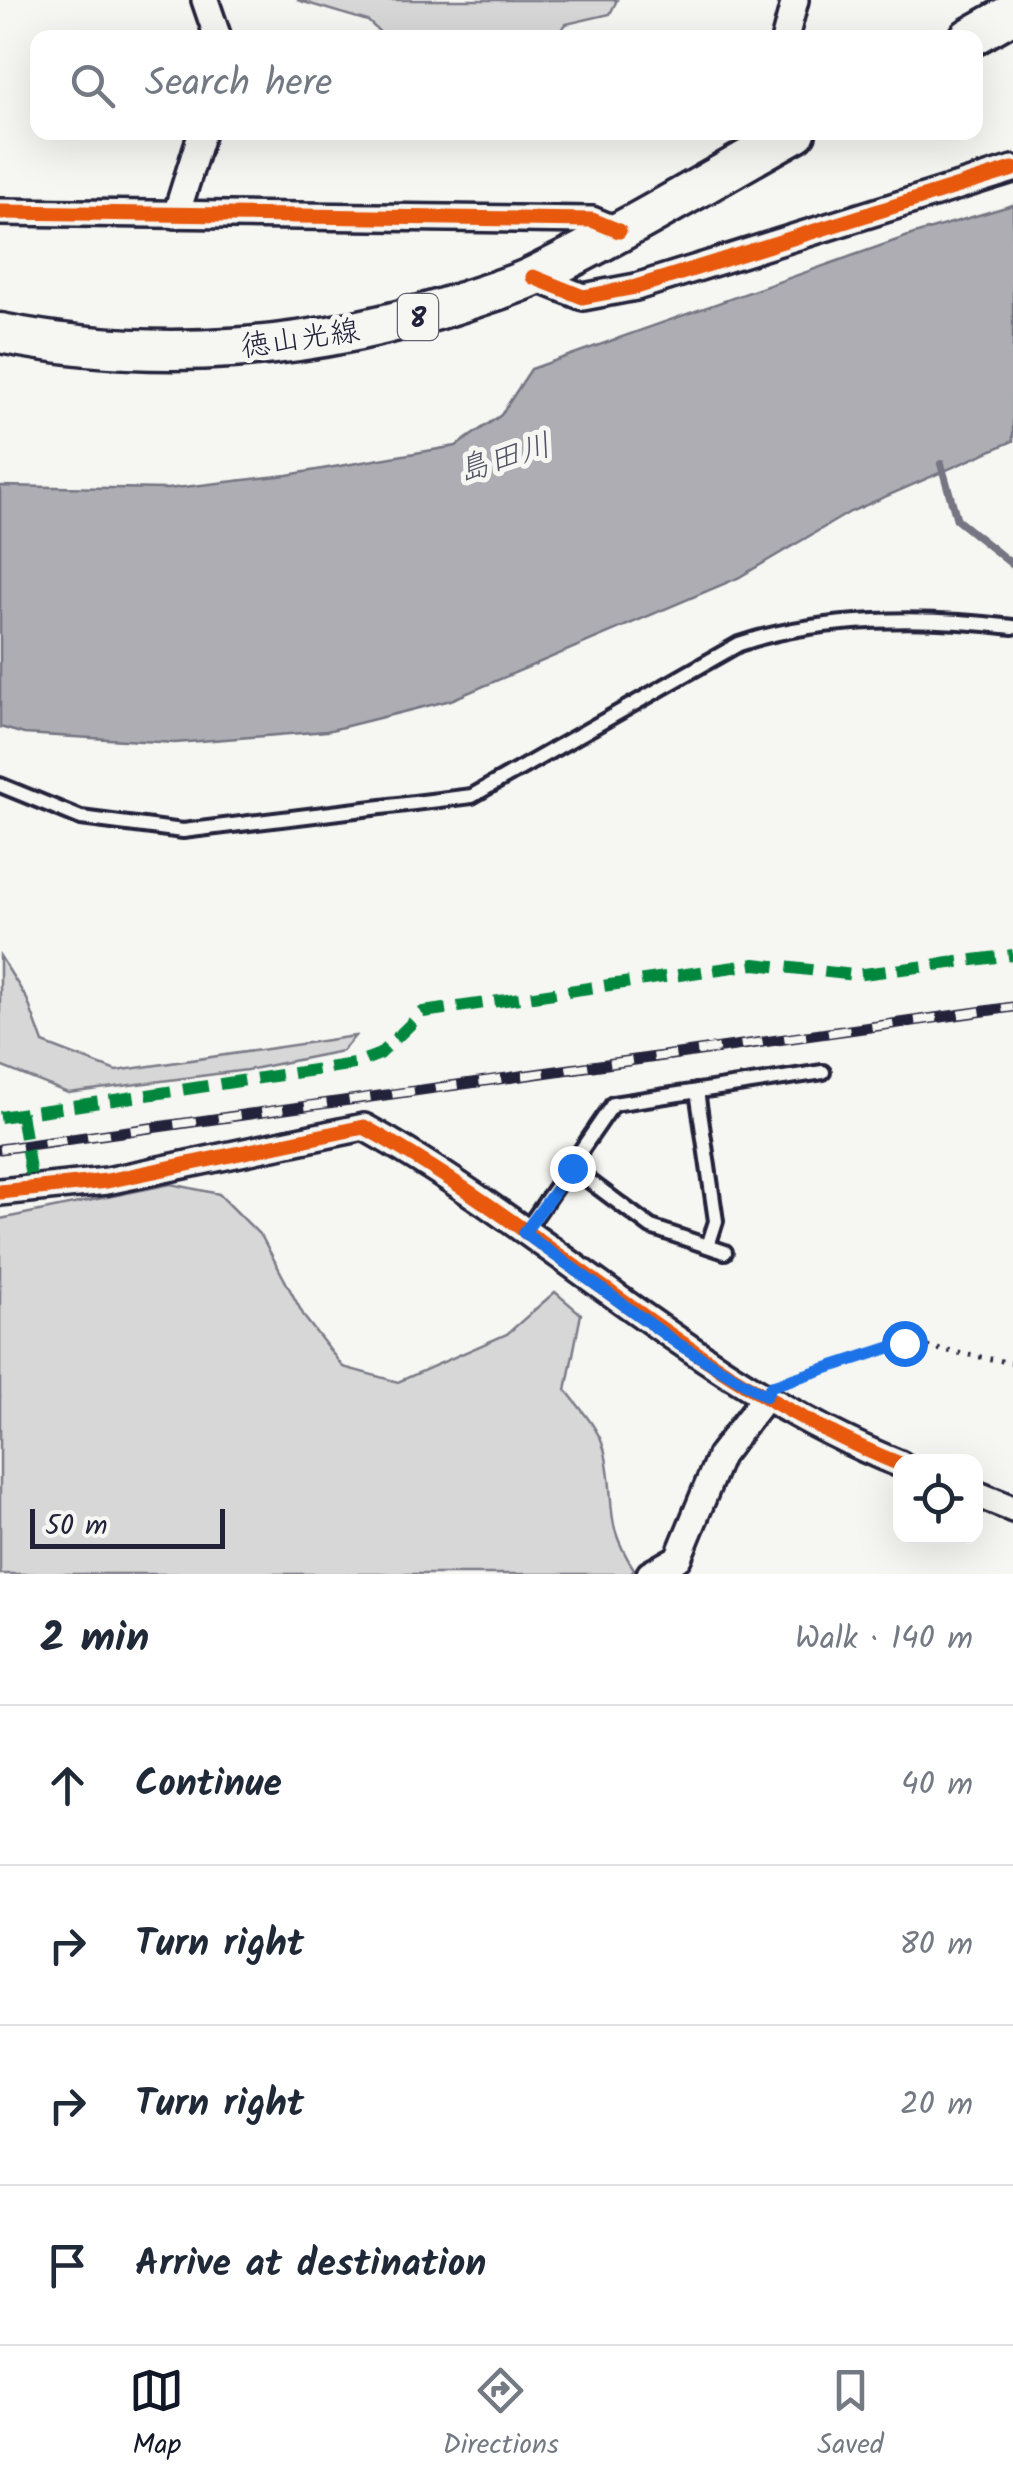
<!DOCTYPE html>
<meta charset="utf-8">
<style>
:root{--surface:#fff;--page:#f2f2f3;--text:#1f2937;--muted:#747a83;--line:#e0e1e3;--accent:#111827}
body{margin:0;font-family:Kalam,"Klee One",sans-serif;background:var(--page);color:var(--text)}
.controls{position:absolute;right:30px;bottom:30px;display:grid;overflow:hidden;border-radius:20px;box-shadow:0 10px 40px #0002}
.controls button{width:90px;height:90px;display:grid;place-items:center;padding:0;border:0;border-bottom:2px solid var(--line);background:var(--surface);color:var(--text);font:50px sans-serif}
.scale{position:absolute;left:30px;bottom:25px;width:195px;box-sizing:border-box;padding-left:10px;border:5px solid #22223b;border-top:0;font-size:28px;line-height:35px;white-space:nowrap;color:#22223b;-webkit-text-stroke:8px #f6f6f2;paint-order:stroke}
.stop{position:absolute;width:30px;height:30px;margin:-22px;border:8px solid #1a73e8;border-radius:50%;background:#fff}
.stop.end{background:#1a73e8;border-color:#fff;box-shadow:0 2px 10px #0008}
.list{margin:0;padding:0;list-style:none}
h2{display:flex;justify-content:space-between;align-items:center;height:130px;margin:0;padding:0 40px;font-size:42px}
h2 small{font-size:32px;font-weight:400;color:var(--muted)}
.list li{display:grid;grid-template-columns:65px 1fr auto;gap:30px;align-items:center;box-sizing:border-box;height:160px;padding:0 40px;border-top:2px solid var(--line)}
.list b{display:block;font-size:38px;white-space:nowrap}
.list em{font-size:32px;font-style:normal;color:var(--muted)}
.icon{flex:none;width:55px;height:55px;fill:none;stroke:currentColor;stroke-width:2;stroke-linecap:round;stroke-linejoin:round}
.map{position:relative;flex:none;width:1013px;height:1574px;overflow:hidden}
.search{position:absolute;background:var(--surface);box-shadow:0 10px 40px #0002;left:30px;right:30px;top:30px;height:110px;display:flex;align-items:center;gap:25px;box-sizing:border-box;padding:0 35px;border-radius:20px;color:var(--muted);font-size:38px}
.sheet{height:770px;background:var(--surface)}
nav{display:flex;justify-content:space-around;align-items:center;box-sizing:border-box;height:140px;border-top:2px solid var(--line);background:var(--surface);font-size:28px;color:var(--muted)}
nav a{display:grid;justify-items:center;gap:5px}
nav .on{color:var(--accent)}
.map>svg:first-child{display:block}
.green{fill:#d7d7d7;stroke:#7c7c89;stroke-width:2.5}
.water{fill:#adadb3;stroke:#757583;stroke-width:2.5}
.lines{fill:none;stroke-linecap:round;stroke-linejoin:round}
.stream{stroke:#757583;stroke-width:8}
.lane-casing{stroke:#22223b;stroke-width:20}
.street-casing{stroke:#22223b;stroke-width:32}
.primary-casing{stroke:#22223b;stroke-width:45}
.path{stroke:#22223b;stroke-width:5;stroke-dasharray:2.5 8;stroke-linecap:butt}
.lane{stroke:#f6f6f2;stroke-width:12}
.street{stroke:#f6f6f2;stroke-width:25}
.primary{stroke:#f6f6f2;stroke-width:38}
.rail-casing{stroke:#22223b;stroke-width:11}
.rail{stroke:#f6f6f2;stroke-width:8;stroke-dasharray:22;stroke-linecap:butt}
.quiet{stroke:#00873e;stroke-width:12;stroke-dasharray:25 12;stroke-linecap:butt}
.cycleway-casing{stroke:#f6f6f2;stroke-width:21}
.cycleway{stroke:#e8590c;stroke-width:15}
.route{stroke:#1a73e8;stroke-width:12}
.labels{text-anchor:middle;stroke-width:10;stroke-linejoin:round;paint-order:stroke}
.shield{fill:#f6f6f2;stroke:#626272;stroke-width:2.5}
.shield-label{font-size:28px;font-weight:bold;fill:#22223b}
.street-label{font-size:30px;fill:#22223b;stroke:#f6f6f2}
.water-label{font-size:32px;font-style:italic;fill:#535365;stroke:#f6f6f2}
</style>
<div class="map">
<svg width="1013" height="1574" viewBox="0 0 1013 1574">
<rect width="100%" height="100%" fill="#f6f6f2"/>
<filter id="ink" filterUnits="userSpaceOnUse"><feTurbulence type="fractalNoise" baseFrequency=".01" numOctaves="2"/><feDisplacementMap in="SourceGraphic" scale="20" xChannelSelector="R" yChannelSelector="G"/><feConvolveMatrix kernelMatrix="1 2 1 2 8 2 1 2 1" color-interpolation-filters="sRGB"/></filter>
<g filter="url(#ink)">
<g class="green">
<path d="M297 0H617L610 14 566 24 556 37C518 38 484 30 446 31L443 37 386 38 368 21Z"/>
<path d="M0 956 27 999 43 1043 116 1071 355 1036 342 1051 247 1070 68 1093 0 1066Z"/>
<path d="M171 1184 219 1194 262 1237 305 1318 343 1367 398 1382 507 1334 555 1292 581 1314 566 1390C581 1410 602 1431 606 1457 616 1508 603 1521 634 1569L630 1574H0V1219Z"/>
</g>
<path class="water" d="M1013 205V441L850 512 738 578 451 700 327 731 175 743 24 734 0 727V486L167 489 287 475 456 446 501 415 531 369 914 234Z"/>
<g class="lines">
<path class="stream" d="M941 464 957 520 1013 565"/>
<defs>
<g id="lane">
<path d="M0 785 81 818 183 831 472 796 739 644C821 616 927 616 1013 627"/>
<path d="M697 1091 716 1221 708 1246"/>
<path d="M572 1168 651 1227 725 1252"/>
<path d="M524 1233 613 1104 823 1072"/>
</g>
<g id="street">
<path d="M205 0 218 38"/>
<path d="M785 38 795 0"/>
<path d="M0 212 592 220 619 231"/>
<path d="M176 215 202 132"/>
<path d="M533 277 583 297 636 287 1013 169"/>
<path d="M0 1192 107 1181 364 1127C549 1229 699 1384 900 1464"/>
<path d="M976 1494 1013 1509"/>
<path d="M650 1574 678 1558 720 1456 766 1396"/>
</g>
<g id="primary">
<path d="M969 38 1013 13"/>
<path d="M0 333C155 364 315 352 465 301 488 293 514 286 536 275 625 232 710 180 796 132"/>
</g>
</defs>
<use href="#lane" class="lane-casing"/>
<use href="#street" class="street-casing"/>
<use href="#primary" class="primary-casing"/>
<path class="path" d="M787 1381 904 1343 1013 1363"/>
<use href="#lane" class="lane"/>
<use href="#street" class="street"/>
<use href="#primary" class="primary"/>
<defs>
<path id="rail" d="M0 1149 1013 1007"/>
</defs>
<use href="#rail" class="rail-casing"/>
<use href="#rail" class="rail"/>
<g class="quiet">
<path d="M21 1113 33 1189"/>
<path d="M0 1117 354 1064 380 1054 423 1012 755 964 855 975 1013 955"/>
</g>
<defs>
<g id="cycleway">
<path d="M0 212 592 220 619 231"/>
<path d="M533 277 583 297 636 287 1013 169"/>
<path d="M0 1192 107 1181 364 1127C549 1229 699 1384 900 1464"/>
</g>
</defs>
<use href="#cycleway" class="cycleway-casing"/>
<use href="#cycleway" class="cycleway"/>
</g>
</g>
<g class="lines" filter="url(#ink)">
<path class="route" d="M572 1168 524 1233 678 1344 766 1396 771 1386 904 1343"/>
</g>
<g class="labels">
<rect class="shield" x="398" y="294" width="40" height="46" rx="8"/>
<g class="shield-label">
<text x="418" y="327">8</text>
</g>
<g class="street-label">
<text transform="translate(300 338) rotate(-8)" y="10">徳山光線</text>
</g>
<g class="water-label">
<text transform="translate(504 457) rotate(-17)" y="11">島田川</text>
</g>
</g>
</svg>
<div class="controls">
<button><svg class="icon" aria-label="locate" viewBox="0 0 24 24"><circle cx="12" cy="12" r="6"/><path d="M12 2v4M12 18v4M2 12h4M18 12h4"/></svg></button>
</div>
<div class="scale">50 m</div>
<div class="stop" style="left:904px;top:1343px"></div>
<div class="stop end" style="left:572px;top:1168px"></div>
<div class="search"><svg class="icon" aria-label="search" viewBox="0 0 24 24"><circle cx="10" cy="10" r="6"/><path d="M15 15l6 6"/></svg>Search here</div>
</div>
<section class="sheet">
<h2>2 min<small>Walk · 140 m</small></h2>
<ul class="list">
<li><svg class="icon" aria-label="ahead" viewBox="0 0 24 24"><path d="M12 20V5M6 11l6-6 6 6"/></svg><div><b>Continue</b></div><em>40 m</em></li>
<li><svg class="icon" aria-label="right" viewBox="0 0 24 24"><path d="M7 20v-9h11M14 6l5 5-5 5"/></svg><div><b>Turn right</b></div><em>80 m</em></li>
<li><svg class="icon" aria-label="right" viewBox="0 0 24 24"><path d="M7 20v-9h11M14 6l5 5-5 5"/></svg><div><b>Turn right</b></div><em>20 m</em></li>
<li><svg class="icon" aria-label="arrive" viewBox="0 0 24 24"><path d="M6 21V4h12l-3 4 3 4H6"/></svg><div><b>Arrive at destination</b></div></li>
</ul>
</section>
<nav>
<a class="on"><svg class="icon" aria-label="map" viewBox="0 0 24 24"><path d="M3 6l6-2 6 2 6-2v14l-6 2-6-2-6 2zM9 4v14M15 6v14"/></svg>Map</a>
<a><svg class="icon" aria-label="directions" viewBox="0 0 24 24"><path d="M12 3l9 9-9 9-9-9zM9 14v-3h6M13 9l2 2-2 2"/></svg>Directions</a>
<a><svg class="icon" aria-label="saved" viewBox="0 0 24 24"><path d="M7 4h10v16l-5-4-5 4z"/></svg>Saved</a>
</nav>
